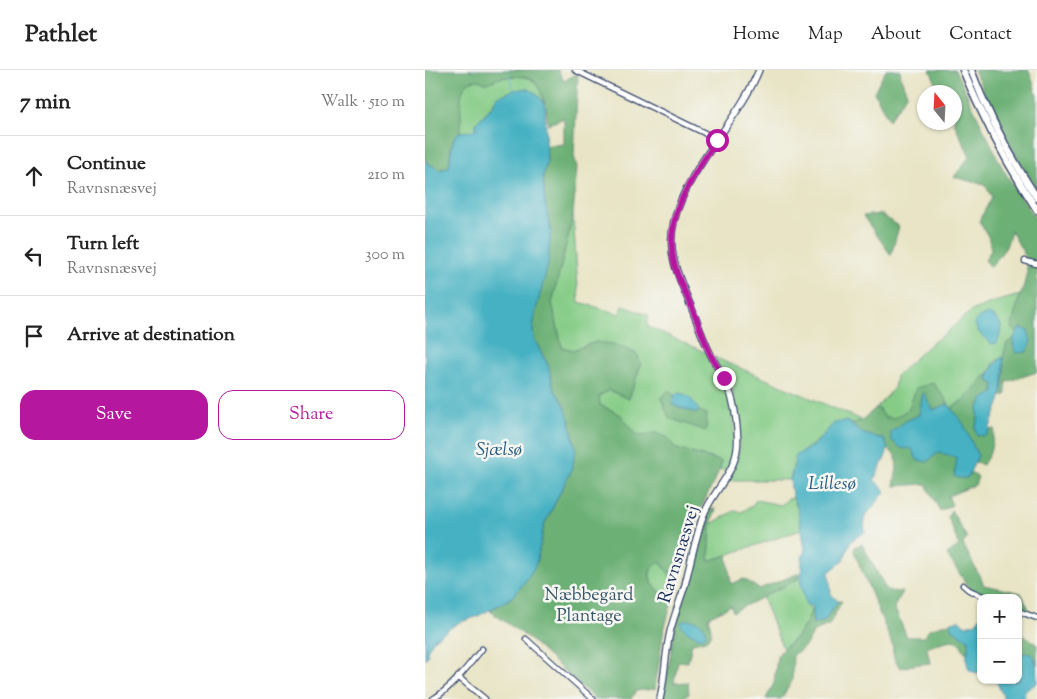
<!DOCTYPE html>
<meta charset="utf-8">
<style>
:root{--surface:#fff;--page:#f2f2f2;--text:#222;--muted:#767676;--line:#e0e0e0;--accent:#b5179e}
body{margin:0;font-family:"Sorts Mill Goudy",serif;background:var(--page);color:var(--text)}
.controls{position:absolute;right:15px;bottom:15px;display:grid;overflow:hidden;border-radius:10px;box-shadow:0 1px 4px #0004}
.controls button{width:45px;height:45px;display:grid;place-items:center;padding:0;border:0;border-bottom:1px solid var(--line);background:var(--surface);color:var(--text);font:25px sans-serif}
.compass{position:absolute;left:492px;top:15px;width:45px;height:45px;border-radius:50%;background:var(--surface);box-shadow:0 1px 4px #0004;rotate:342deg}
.stop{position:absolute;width:15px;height:15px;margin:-11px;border:4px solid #b5179e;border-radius:50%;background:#fff}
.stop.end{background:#b5179e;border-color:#fff;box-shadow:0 1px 5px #0008}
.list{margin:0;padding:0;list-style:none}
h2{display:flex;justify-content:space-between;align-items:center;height:65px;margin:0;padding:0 20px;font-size:21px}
h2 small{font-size:16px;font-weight:400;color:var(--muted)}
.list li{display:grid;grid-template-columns:32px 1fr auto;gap:15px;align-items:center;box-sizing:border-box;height:80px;padding:0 20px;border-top:1px solid var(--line)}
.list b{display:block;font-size:19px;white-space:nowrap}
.list p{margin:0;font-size:16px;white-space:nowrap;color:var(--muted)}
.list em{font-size:16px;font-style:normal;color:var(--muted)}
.actions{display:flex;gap:10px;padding:15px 20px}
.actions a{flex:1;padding:11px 0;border:1px solid var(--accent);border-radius:15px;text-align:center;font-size:18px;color:var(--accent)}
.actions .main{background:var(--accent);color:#fff}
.icon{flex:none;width:28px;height:28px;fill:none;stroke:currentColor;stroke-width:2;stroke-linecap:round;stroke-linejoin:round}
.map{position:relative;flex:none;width:612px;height:629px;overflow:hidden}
header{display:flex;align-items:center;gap:30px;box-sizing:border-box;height:70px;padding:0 25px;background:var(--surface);border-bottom:1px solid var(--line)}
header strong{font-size:24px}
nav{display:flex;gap:28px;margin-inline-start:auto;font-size:18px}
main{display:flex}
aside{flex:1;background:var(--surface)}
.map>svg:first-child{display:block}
.green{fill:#86cc87;stroke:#507e72}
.forest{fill:#6cb074;stroke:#447069;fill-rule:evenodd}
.water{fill:#44b1c2;stroke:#307090}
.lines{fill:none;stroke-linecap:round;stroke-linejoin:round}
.stream{stroke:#44b1c2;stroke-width:1}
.minor-casing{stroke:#3a4a6d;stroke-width:7}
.major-casing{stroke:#3a4a6d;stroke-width:8}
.highway-casing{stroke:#3a4a6d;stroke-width:9}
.minor{stroke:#fff;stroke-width:4.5}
.major{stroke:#fff;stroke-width:5.5}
.highway{stroke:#fff;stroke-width:6}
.route{stroke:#b5179e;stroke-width:6}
.labels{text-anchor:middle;stroke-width:5;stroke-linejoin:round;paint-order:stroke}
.street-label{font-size:18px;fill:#1b2f5e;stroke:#f6f6f2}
.park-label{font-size:18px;fill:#365668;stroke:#f6f6f2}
.water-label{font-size:19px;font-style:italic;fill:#295c81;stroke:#f6f6f2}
</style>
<header>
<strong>Pathlet</strong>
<nav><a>Home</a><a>Map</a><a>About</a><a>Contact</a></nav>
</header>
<main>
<aside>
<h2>7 min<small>Walk · 510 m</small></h2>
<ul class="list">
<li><svg class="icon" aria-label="ahead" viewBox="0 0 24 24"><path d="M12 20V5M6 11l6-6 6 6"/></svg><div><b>Continue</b><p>Ravnsnæsvej</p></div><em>210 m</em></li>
<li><svg class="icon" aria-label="left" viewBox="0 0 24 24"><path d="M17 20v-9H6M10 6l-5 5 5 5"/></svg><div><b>Turn left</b><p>Ravnsnæsvej</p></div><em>300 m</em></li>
<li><svg class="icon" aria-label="arrive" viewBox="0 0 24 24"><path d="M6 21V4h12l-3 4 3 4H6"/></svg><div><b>Arrive at destination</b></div></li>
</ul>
<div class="actions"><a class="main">Save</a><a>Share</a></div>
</aside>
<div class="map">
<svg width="612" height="629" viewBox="0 0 612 629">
<rect width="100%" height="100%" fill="#f6f6f2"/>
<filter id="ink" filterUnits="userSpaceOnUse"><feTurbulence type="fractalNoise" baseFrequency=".02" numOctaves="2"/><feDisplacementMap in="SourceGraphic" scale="10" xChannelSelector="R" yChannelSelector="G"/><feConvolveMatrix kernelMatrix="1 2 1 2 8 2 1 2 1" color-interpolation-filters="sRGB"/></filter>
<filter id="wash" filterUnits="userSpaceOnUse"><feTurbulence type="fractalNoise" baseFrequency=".0096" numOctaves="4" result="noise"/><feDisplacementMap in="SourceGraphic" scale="20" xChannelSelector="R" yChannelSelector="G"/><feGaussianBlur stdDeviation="1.12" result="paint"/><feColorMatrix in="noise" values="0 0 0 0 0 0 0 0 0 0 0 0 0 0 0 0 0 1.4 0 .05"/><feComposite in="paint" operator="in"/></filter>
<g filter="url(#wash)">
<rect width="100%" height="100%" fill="#e8e4c5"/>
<g class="green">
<path d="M98 0 115 19 119 33 111 23 72 27 67 36 51 53V58L46 62H35L27 75V78L0 2Z"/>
<path d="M148 145 154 232 195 244 198 236 224 245 222 256 282 283 304 323 307 334 310 378 303 402 295 399 296 391 251 379 231 363 217 366 210 364 196 345 175 335 174 326 184 320 204 329 216 294 212 284 171 272 148 280 137 277 127 233Z"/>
<path d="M595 225 587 258 591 262 589 269 582 273 578 287 571 291 564 302 538 331 526 338 520 328 491 318 484 339 469 348 460 347 452 337 469 318 471 306 504 275 520 264 541 245 548 240 566 233Z"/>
<path d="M289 287 437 350 427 354C411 346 402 362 391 372 385 377 378 381 371 386L365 410H304L311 393 314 380 310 333 308 321Z"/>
<path d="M368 428 373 440 376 460 284 491 286 454 311 440 316 442 327 436 331 430 356 435 363 429Z"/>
<path d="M235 492C244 503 251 508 243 522L238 524C225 516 218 501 235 492Z"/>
<path d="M375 508 381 535 387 538C383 557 372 567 358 579L337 527Z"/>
</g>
<g class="forest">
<path d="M0 0H133L139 11 153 3 149 86 152 97 148 145 127 233 137 277 148 280 171 272 189 274 212 284 216 294 204 329 184 320 174 326 175 335 196 345 210 364 217 366 231 363 242 367 251 379 296 391 295 399 276 438 255 502 238 564 230 619 211 621 206 629H170L102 567 65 541 87 527 111 495 119 455 146 401 151 380 145 352 139 334 129 319 123 295 109 269 108 260 120 133 118 106 122 91 121 76 139 74V48L124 54C122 50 122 47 122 43 121 34 115 17 109 11 101 5 84 6 75 8 70 9 66 13 61 13 57 13 54 9 50 10 29 14 38 45 36 58 35 63 33 63 30 67 25 74 25 88 24 97L14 100 0 91ZM235 492C244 503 251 508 243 522L239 524C225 516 217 500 235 492Z"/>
<path d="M461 0H475L476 7 482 24 464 50 449 22Z"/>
<path d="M505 0H530L579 101 612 151V302L581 312V325L576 326 579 301 578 287 582 273 589 269 588 276 596 258 591 262 586 258 594 228 598 219 602 202V189L586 161 581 177 566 197 560 190 566 180 564 168 554 151 567 127 560 115 529 107 545 86 529 53 530 22H515Z"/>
<path d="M549 0H604L612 25V120L589 82 564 33Z"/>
<path d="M455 144 474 156 466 185 438 146Z"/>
<path d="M564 302 563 311 569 314V324L558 329 553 339V350L550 358 562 365 564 360 570 359 565 383 558 395 550 392 553 386 526 338 538 331Z"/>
<path d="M508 313 520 328 523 334 508 340 498 323 494 345 481 351 487 379 502 392 514 382 533 388 542 408 545 403 553 407 550 415 523 426 527 435 515 441 501 414 469 416 472 398 471 386 463 379 459 369 439 364 427 354 437 350 452 337 460 347 469 348 484 339 491 318Z"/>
<path d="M244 320 249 326V335L271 343 274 341 282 344 281 361 244 348 236 328Z"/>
<path d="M284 439H291L286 454 284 491 302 485 306 514 319 509 334 519 375 503V508L308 542 306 536 283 547C289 568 286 570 267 573L263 592 253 591 249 613 263 612 264 624 260 626 259 629H238L250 558 279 453Z"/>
<path d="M526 440 542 468 538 474 559 515 596 523 604 539 609 546 593 539V528H566L545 519 522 485 534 476 523 447Z"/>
<path d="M437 474 462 521 478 522 469 537 482 567H500L504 559 527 552 526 558 538 567 544 569V576L541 583C537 580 538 576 534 573 528 566 510 575 502 578L505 593 488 595 476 598C470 592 467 585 468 576L430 484 429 480 431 476Z"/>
<path d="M413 531H417L404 555 389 561C384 572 379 580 368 584L367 611 356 629H341L349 613 352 586 358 579 371 568 382 552 387 538 388 553 399 552Z"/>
<path d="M593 564 605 569 612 575V595L611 590 601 583 593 585Z"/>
</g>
<g class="water">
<path d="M101 18 111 23 120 34 122 91 118 106 120 133 126 161 123 195 110 244 108 260 109 269 123 295 129 319 139 334 145 352 151 380 146 401 119 455 111 495 100 512 87 527 76 534 51 547 33 553 9 569 2 581 3 586 0 589V91L14 100 24 97C26 88 25 65 36 62 43 60 44 64 51 58V53L67 37 72 27 89 20Z"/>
<path d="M563 244 570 247 576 255 575 265 572 273 567 274C559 266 550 263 550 251L556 246Z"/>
<path d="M596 258 603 260 606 271 602 282 591 283C586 273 588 265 596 258Z"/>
<path d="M578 287 579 301 577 322 575 331 562 365 556 366 552 365 550 358 553 350V339L558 329 569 323V314L563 311C565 300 569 293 578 287Z"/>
<path d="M498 322 508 340 523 334 538 353 553 386 542 408H533L529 406 532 388 514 382 502 392 492 390 487 379 476 378 466 370V362L481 351 494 345Z"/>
<path d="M254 323C264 324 270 333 274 341L271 343 248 335 249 326Z"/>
<path d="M421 351 439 364 459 369 463 379 460 388 449 410 461 421 439 448 440 462 426 471 418 491 404 502 406 524 413 531 399 551 388 554V536L381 535 376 515 377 489 380 479 373 440 367 425 365 410 371 386 390 374 409 353Z"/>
<path d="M556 546V604L545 601C538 587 544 583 544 569L538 567 526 558 527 552 534 550 541 556 551 553Z"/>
<path d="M260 550C272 550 280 552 281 565L278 568C271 567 260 561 256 556L257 552Z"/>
<path d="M601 583 608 585C612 593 612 603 612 613L603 619 598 624 601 629H579L571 610H593V585Z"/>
</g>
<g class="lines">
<path class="stream" d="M83 0 89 20"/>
</g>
</g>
<g filter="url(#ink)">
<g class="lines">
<defs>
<g id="minor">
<path d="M150 0 292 69"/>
<path d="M600 191 612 194"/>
<path d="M538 515 544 520 562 528"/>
<path d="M593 541 612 548"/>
<path d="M101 569 168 629"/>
<path d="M33 607 60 629"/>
<path d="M8 629C28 617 42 597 57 579"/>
</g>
<path id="major" d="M235 629C240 607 240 584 245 562 249 546 255 531 260 515 265 493 270 471 277 449 285 424 309 405 312 379 314 365 310 333 304 320 299 307 291 296 285 283 276 265 270 245 262 227 251 201 242 180 249 151 263 96 313 52 334 0"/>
<g id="highway">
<path d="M538 0C558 49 583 95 612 140"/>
<path d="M546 0C563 45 586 88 612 128"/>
</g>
</defs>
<use href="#minor" class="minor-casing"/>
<use href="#major" class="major-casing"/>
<use href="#highway" class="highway-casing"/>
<use href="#minor" class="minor"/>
<use href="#major" class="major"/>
<use href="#highway" class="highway"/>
</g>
</g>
<g class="lines" filter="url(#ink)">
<path class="route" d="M292 70C267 108 235 151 251 200 255 213 262 226 267 238 273 253 278 267 284 281 288 291 294 299 299 308"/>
</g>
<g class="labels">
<g class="street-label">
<text transform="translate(253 484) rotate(-73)" y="6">Ravnsnæsvej</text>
</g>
<g class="park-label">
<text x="164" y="530">Næbbegård<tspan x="164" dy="21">Plantage</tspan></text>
</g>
<g class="water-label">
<text x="74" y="385">Sjælsø</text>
<text x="407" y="419">Lillesø</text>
</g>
</g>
</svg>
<div class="controls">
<button>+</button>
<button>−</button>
</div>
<svg class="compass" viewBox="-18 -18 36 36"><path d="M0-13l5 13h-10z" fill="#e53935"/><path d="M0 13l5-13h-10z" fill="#767676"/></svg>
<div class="stop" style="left:292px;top:70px"></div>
<div class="stop end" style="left:299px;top:308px"></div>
</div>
</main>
